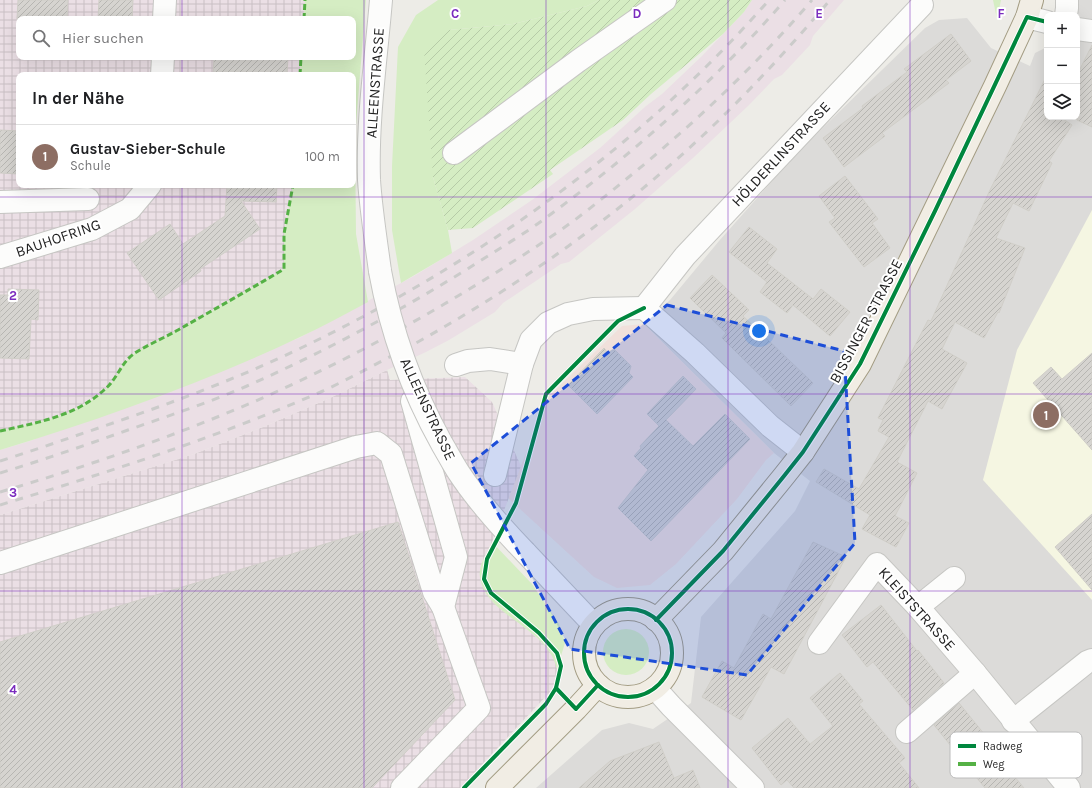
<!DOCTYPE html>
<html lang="de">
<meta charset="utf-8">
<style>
:root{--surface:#fff;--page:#f6f6f6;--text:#202124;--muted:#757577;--line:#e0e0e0;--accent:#0f766e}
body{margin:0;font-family:Karla,sans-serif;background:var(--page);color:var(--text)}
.controls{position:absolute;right:12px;top:12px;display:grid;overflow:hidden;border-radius:8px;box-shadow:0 4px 16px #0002}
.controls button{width:36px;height:36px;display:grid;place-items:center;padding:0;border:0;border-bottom:1px solid var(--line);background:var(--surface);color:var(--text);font:20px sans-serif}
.you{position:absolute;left:759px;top:331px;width:14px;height:14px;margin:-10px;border:3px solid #fff;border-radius:50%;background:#1a73e8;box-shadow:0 0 0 6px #1a73e833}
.badge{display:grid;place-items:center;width:26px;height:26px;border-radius:50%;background:var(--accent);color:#fff;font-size:13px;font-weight:700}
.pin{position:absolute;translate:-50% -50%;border:2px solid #fff;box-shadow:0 1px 4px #0006}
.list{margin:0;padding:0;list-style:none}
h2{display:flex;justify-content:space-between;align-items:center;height:52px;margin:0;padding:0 16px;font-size:17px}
h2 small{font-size:13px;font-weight:400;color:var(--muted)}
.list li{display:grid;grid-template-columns:26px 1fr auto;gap:12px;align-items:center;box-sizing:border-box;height:64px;padding:0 16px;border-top:1px solid var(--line)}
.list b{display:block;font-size:15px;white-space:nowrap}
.list p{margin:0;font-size:13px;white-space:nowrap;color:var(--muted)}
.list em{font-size:13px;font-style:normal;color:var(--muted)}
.icon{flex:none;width:22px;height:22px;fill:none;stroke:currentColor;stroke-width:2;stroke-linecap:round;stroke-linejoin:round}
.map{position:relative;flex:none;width:1092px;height:788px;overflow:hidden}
.search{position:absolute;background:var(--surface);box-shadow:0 4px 16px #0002;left:16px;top:16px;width:340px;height:44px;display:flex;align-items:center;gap:10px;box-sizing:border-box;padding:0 14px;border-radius:8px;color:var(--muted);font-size:15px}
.panel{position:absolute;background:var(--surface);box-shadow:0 4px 16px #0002;left:16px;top:72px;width:340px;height:116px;border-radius:8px}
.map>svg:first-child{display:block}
.residential{fill:#dcdbd9}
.commercial{fill:#f0e0db}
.industrial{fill:url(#industrial-grid)}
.education{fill:#f5f6e2}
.railway{fill:#ebdfe5}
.grass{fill:#d5edc3}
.garden{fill:url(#garden-furrows)}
.building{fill:url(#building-hatch);stroke:#d0cec8}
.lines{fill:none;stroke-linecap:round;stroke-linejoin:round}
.minor-casing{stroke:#c6c6c3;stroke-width:24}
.major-casing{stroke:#a39c83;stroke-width:24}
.minor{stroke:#fcfcfb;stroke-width:22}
.major{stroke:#f1ede4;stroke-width:22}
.rail{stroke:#cbcbca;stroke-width:3;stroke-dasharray:8 8;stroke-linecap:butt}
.minor-bridge-casing{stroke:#c6c6c3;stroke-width:24;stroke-linecap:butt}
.minor-bridge{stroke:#fcfcfb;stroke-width:22}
.quiet{stroke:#55b145;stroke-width:3;stroke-dasharray:6 3;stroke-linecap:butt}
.cycleway-casing{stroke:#fff;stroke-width:6}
.cycleway{stroke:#00873e;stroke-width:4}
.marked{fill:#1d4ed8;fill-opacity:0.2;stroke:#1d4ed8;stroke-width:3;stroke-dasharray:8 5;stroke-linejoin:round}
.grid{fill:none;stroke:#7b2cbf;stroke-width:1;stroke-opacity:0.55}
.labels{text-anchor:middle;stroke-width:4;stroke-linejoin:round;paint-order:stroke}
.street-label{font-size:15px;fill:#1f1f1f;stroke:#fff}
.key{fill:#fff;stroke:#bcbcbc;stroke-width:1}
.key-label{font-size:11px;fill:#1f1f1f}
.grid-label{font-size:13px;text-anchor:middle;font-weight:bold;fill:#7b2cbf;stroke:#fff;stroke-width:4;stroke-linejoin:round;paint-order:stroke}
</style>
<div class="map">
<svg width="1092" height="788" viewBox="0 0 1092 788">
<defs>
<pattern id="industrial-grid" width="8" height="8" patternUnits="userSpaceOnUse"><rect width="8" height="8" fill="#ebdfe5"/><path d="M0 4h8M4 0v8" fill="none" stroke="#c9bfc4"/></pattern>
<pattern id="garden-furrows" width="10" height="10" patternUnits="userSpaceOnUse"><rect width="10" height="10" fill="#d5edc3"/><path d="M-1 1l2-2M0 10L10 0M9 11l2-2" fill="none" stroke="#b6cba7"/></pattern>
<pattern id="building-hatch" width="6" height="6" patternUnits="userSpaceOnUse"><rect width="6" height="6" fill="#d6d4d0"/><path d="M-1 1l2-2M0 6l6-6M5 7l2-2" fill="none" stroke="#b7b6b2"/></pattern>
</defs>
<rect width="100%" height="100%" fill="#edece7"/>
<path class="residential" d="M1072 0H1092V788H536L602 730 629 723 653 729 691 703 701 617 795 511 810 481 774 453 644 324 670 300 719 241 797 153 925 28 939 20 967 18 991 48 1030 66 1035 53 1047 47V117H1077V15Z"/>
<path class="commercial" d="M644 324 774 453 766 460 737 499 676 564 650 585 617 588 594 577 508 498 549 396 622 326Z"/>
<g class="industrial">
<path d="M0 0H305L304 19H19V57H301L300 75H19V185H293L284 234V269L176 331 133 354 124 363 115 379 104 391 87 402 67 413 44 421 0 431Z"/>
<path d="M387 370 390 380 465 377 492 402 521 466 492 542 482 562 480 576 483 587 489 597 544 644 555 658 557 669V680L552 690 460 788H0V515L194 454 263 427 330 398Z"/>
</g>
<path class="education" d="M1092 210V600L983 480 1017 350Z"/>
<path class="railway" d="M752 0H844L813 36 810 45 782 75 774 79 748 106 693 158 635 209 569 262 561 264 503 303 495 312 449 340 426 352 387 370 330 398 263 427 194 454 0 515V450L30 441 299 338 414 276 473 240 532 200 600 148 646 106 662 94 702 56 744 12Z"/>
<g class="grass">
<path d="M305 0H366L355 137 356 234 368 302C345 314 322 327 298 338 203 383 101 419 0 450V431C36 423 76 416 104 391 117 380 121 362 135 353 148 344 164 338 178 330 213 310 249 290 284 269V234L293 185H353V75H300L301 57H353V19H304Z"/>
<path d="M438 0H599L587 6 513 24 449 30 433 177 448 230 452 253 401 283 392 230V166L398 47 416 15Z"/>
<path d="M993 0H1001L997 19Z"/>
<path d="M492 542 532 584 559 624 565 643 557 669C547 626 486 617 480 577 478 565 488 552 492 542Z"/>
<circle cx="626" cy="652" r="23"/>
</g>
<path class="garden" d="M599 0H752L744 12 723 34 651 94 623 120 550 170 553 174 473 228 448 230 433 177 424 50 449 30 513 24 587 6Z"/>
<g class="building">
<path d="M18 0H68L67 19H17Z"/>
<path d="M99 0H133L132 19H98Z"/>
<path d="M951 34 971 61 946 80 949 83 882 133 885 136 844 167 823 138 863 108 862 106 907 72 904 69Z"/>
<path d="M1092 45V127L1077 120V75Z"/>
<path d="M214 57H288L287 75H213Z"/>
<path d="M1047 75V117H1060L1072 125 1049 161 1052 163 1029 211 1013 203 996 238 1025 248 999 313 998 312 984 338 955 322 942 349 967 363 942 409 928 401 897 462 917 473 895 516 909 523 896 547 862 529 870 515 816 482 824 469 859 489 889 437 878 431 883 420 878 418 928 320 931 321 989 192Z"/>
<path d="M0 130 19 131V174L0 173Z"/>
<path d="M845 176 878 219 872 223 890 248 864 267 829 222 835 218 819 196Z"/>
<path d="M227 185H277L276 202 241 201 260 229 200 269 201 271 159 300 127 253 170 224 183 244 225 216Z"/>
<path d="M749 227 777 249 767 263 813 299 821 289 850 312 830 336 793 305 787 313 760 292 767 282 729 252Z"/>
<path d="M712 275 749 310 743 316 813 383 791 406 722 338 726 333 690 298Z"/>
<path d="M8 289 39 290 38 320 31 319 29 359 0 358V295H8Z"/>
<path d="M604 348 607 352 615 350 631 366 629 373 633 377 597 414 568 385Z"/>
<path d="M1092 353V450L1033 383 1051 367 1062 379Z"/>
<path d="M683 376 696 389 666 420 693 446 725 414 750 439 651 541 618 508 648 470 634 456 641 448 640 446 659 426 647 414Z"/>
<path d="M1092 514V590L1055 547Z"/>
<path d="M398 522 455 700 372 788H0V642Z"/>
<path d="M813 542 846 557 784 674 771 667 741 720 702 697 722 661 734 668 763 614 771 619Z"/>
<path d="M881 605 917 651 918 650 944 683 913 710 873 662 867 667 842 635Z"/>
<path d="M840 673 863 701 859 704 905 758 899 763 919 788H794L787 780 781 785 752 748 788 718 810 744 833 726 810 698Z"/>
<path d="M959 703 998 751 995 753 1024 788H985L934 725Z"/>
<path d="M659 742 674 778 693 770 700 788H579L610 761Z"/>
</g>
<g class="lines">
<defs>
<g id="minor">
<path d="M1066 15 1067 8V0"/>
<path d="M1027 17 1047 22"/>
<path d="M164 19 165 0"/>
<path d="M1077 29 1092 31"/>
<path d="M162 75 163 57"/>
<path d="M454 153 578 61 665 0"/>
<path d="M0 202 88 199"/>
<path d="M0 257 92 229 130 209 150 185"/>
<path d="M380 271C376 241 371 210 369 180 367 120 376 60 381 0"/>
<path d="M456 365 468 361 490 359 522 364"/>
<path d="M412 401 456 557 443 607"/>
<path d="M803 452 770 426 695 353 644 308 685 256 922 5"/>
<path d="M495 475 522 364 531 340 548 323 568 314 593 309 644 308"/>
<path d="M525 552 594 625"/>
<path d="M0 563 356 447 377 443 391 454 434 592 443 607 479 708 402 788"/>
<path d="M918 607 954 578"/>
<path d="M819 643 877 564 918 607 975 673 1069 788"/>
<path d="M655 688 671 706 753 788"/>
<path d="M1013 721 1087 662 1092 660"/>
<path d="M907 732 975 673"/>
</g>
<g id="major">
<circle cx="628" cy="653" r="44"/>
<path d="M656 620 723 551 784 476 803 452 860 364 995 86 1027 17 1032 0"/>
<path d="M497 788 576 709 598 685"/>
</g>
</defs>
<use href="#minor" class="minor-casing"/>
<use href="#major" class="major-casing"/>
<use href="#minor" class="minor"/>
<use href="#major" class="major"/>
<g class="rail">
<path d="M0 461C38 449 75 436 113 423 177 401 241 377 303 347 478 263 641 146 769 0"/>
<path d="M0 473C43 460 86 445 128 430 168 416 208 403 247 386 324 352 398 312 469 268 495 251 523 235 547 217 634 153 715 81 785 0"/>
<path d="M0 492C85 467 169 438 251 403 357 357 459 299 555 234 583 215 609 193 635 172 699 119 758 63 812 0"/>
<path d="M0 505C109 472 218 437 323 391 351 378 379 362 407 348 507 293 602 227 686 151 738 104 785 53 830 0"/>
</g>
<defs>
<path id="minor-bridge" d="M380 271C391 332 412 390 442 444 448 454 453 464 459 473 478 502 501 527 525 552"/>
</defs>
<use href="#minor-bridge" class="minor-bridge-casing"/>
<use href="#minor-bridge" class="minor-bridge"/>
<g class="quiet">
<path d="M304 19 305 0"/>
<path d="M300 75 301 57"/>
<path d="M0 431C36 423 76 416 104 390 117 380 121 362 135 353 149 344 164 338 178 330 213 310 249 290 284 269V234L293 185"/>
</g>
<defs>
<g id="cycleway">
<circle cx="628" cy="653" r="44"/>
<path d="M656 620 723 551 784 476 803 452 860 364 935 211 1027 17 1047 22"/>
<path d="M556 688 576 709 598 685"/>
<path d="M464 788 546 704 556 688 561 666 557 653 539 633 491 593 484 579 487 559 516 503 546 394 618 321 644 308"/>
</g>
</defs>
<use href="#cycleway" class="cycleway-casing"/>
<use href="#cycleway" class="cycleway"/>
</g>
<path class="marked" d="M667 305 844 351 855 543 747 675 570 649 471 463Z"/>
<path class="grid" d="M182 0V19M364 0V788M546 0V788M728 0V788M910 0V788M182 57V75M182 185V788M0 197H1092M0 394H1092M0 591H1092"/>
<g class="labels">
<g class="street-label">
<text transform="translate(375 83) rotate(-86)" y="5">ALLEENSTRASSE</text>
<text transform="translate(781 154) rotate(-47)" y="5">HÖLDERLINSTRASSE</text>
<text transform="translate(58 238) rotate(-19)" y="5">BAUHOFRING</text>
<text transform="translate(866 321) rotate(-62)" y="5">BISSINGER STRASSE</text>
<text transform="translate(428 409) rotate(65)" y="5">ALLEENSTRASSE</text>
<text transform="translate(917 609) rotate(48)" y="5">KLEISTSTRASSE</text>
</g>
</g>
<rect x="950" y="732" width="132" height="46" rx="6" class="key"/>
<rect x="958" y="744" width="18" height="4" fill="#00873e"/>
<rect x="958" y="762" width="18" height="4" fill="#55b145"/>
<g class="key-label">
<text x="983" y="750">Radweg</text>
<text x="983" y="768">Weg</text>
</g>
<g class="grid-label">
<text x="455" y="18">C</text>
<text x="637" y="18">D</text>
<text x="819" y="18">E</text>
<text x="1001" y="18">F</text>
<text x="13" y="300">2</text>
<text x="13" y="497">3</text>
<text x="13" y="694">4</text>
</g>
</svg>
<div class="controls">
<button>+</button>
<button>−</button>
<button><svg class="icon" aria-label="layers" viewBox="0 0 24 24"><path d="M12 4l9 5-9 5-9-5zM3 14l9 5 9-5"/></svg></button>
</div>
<div class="you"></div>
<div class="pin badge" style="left:1046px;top:415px;background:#8d6e63">1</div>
<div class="search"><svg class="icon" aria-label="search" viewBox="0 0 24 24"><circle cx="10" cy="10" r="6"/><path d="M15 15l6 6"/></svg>Hier suchen</div>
<section class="panel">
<h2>In der Nähe<small></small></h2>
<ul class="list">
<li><span class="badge" style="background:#8d6e63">1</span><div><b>Gustav-Sieber-Schule</b><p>Schule</p></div><em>100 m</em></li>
</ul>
</section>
</div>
